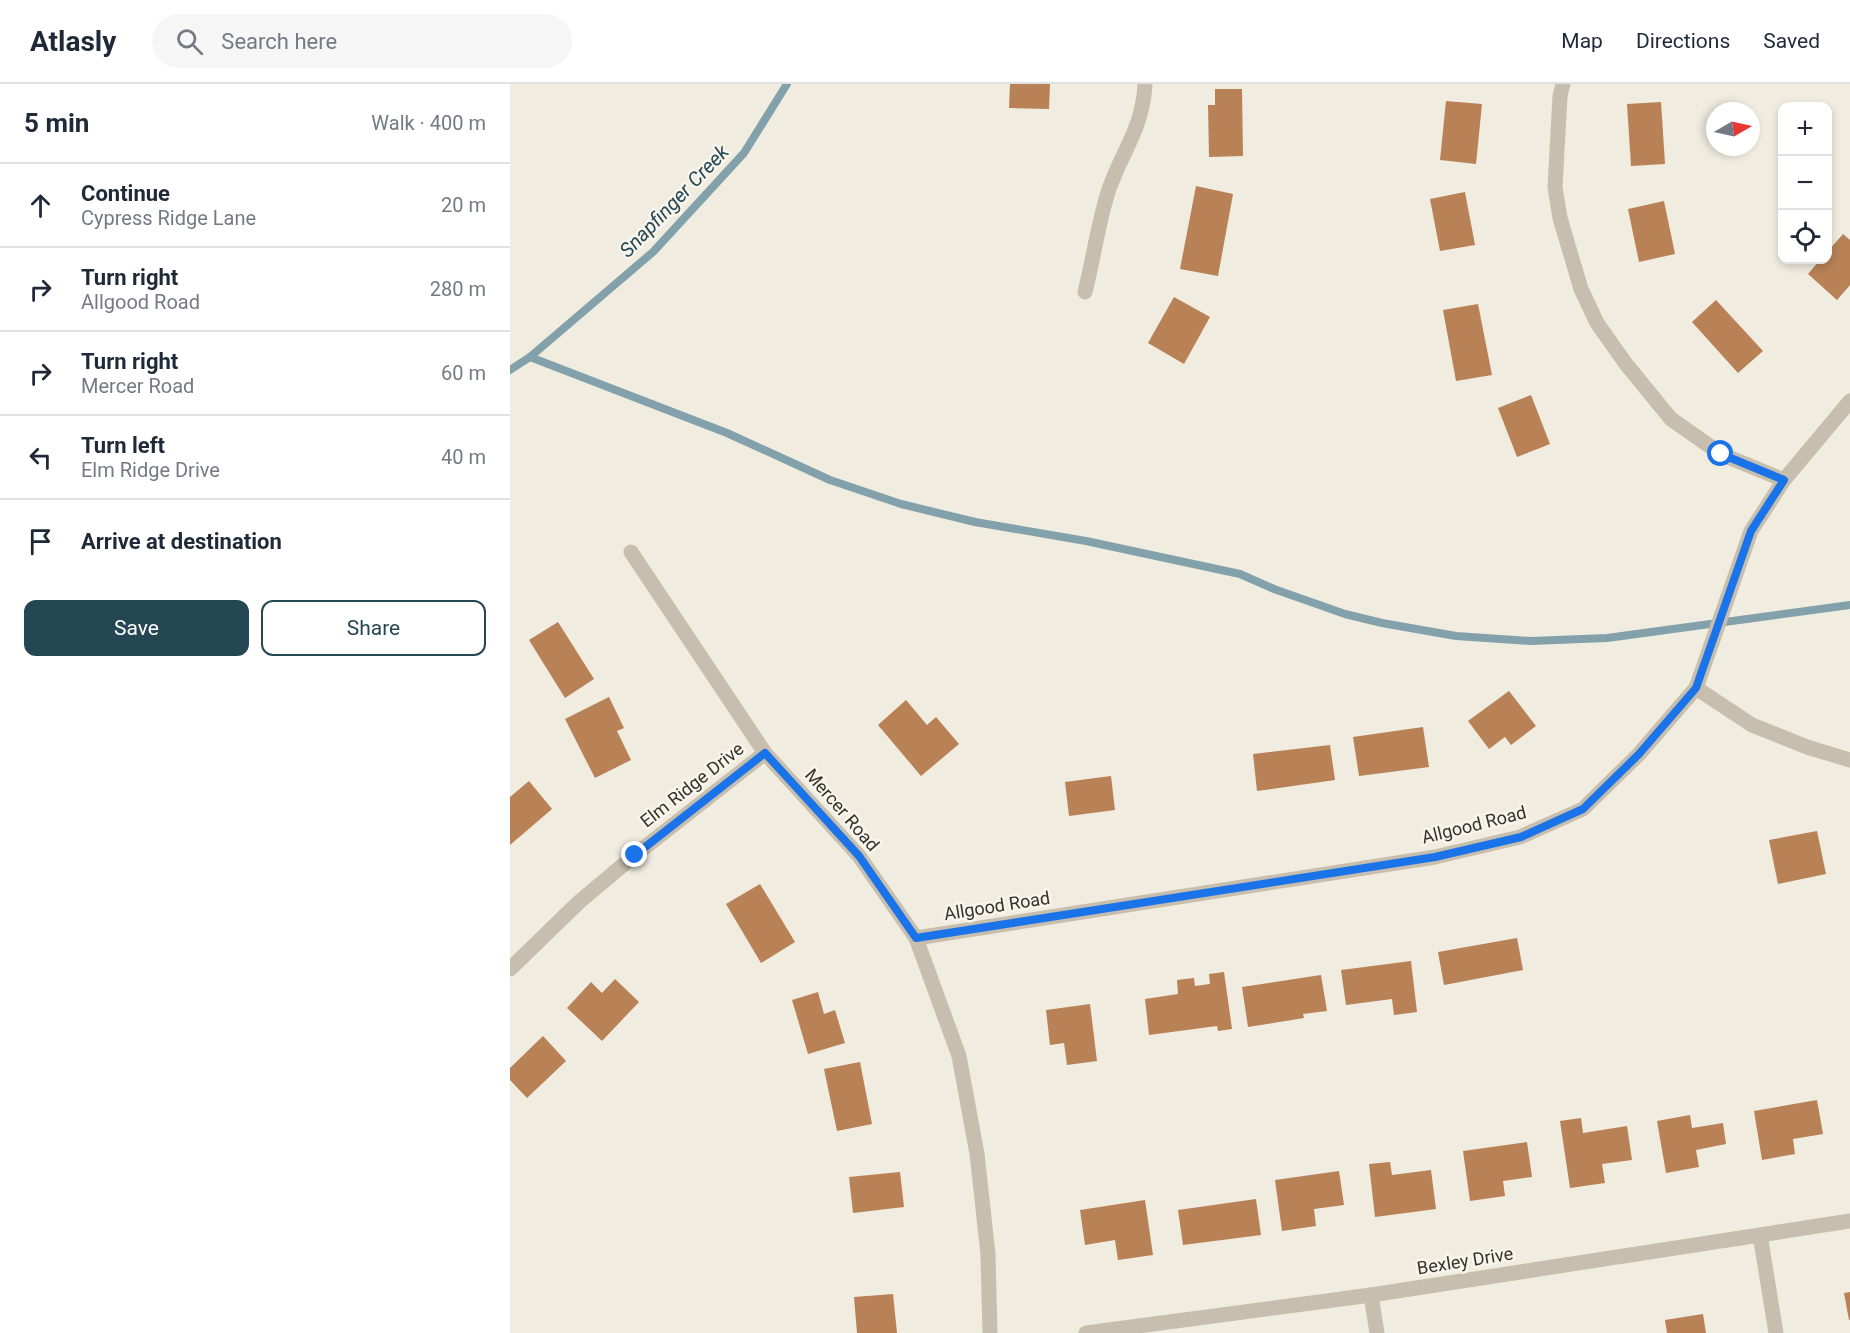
<!DOCTYPE html>
<meta charset="utf-8">
<style>
:root{--surface:#fff;--page:#f6f6f7;--text:#1f2937;--muted:#747a83;--line:#e0e1e3;--accent:#254754}
body{margin:0;font-family:Roboto,sans-serif;background:var(--page);color:var(--text)}
.controls{position:absolute;right:18px;top:18px;display:grid;overflow:hidden;border-radius:12px;box-shadow:0 3px 9px #0003}
.controls button{width:54px;height:54px;display:grid;place-items:center;padding:0;border:0;border-bottom:2px solid var(--line);background:var(--surface);color:var(--text);font:30px sans-serif}
.compass{position:absolute;left:1196px;top:18px;width:54px;height:54px;border-radius:50%;background:var(--surface);box-shadow:0 3px 9px #0003;rotate:81deg}
.stop{position:absolute;width:18px;height:18px;margin:-14px;border:4px solid #1a73e8;border-radius:50%;background:#fff}
.stop.end{background:#1a73e8;border-color:#fff;box-shadow:0 2px 6px #0008}
.list{margin:0;padding:0;list-style:none}
h2{display:flex;justify-content:space-between;align-items:center;height:78px;margin:0;padding:0 24px;font-size:26px}
h2 small{font-size:20px;font-weight:400;color:var(--muted)}
.list li{display:grid;grid-template-columns:39px 1fr auto;gap:18px;align-items:center;box-sizing:border-box;height:84px;padding:0 24px;border-top:2px solid var(--line)}
.list b{display:block;font-size:22px;white-space:nowrap}
.list p{margin:0;font-size:20px;white-space:nowrap;color:var(--muted)}
.list em{font-size:20px;font-style:normal;color:var(--muted)}
.actions{display:flex;gap:12px;padding:18px 24px}
.actions a{flex:1;padding:14px 0;border:2px solid var(--accent);border-radius:12px;text-align:center;font-size:21px;color:var(--accent)}
.actions .main{background:var(--accent);color:#fff}
.icon{flex:none;width:33px;height:33px;fill:none;stroke:currentColor;stroke-width:2;stroke-linecap:round;stroke-linejoin:round}
.map{position:relative;flex:none;width:1340px;height:1249px;overflow:hidden}
header{display:flex;align-items:center;gap:36px;box-sizing:border-box;height:84px;padding:0 30px;background:var(--surface);border-bottom:2px solid var(--line)}
header strong{font-size:28px}
nav{display:flex;gap:33px;margin-inline-start:auto;font-size:21px}
.search{width:420px;height:54px;background:var(--page);display:flex;align-items:center;gap:15px;box-sizing:border-box;padding:0 21px;border-radius:33px;color:var(--muted);font-size:22px}
main{display:flex}
aside{flex:1;background:var(--surface)}
.map>svg:first-child{display:block}
.lines{fill:none;stroke-linecap:round;stroke-linejoin:round}
.stream{stroke:#82a1aa;stroke-width:8}
.building{fill:#b88156}
.minor{stroke:#c7bead;stroke-width:15}
.route{stroke:#1a73e8;stroke-width:8}
.labels{text-anchor:middle;stroke-width:5;stroke-linejoin:round;paint-order:stroke}
.street-label{font-size:18px;fill:#37312b;stroke:#f8f5ec}
.water-label{font-size:20px;font-style:italic;fill:#254754;stroke:#f8f5ec}
</style>
<header>
<strong>Atlasly</strong>
<div class="search"><svg class="icon" aria-label="search" viewBox="0 0 24 24"><circle cx="10" cy="10" r="6"/><path d="M15 15l6 6"/></svg>Search here</div>
<nav><a>Map</a><a>Directions</a><a>Saved</a></nav>
</header>
<main>
<aside>
<h2>5 min<small>Walk · 400 m</small></h2>
<ul class="list">
<li><svg class="icon" aria-label="ahead" viewBox="0 0 24 24"><path d="M12 20V5M6 11l6-6 6 6"/></svg><div><b>Continue</b><p>Cypress Ridge Lane</p></div><em>20 m</em></li>
<li><svg class="icon" aria-label="right" viewBox="0 0 24 24"><path d="M7 20v-9h11M14 6l5 5-5 5"/></svg><div><b>Turn right</b><p>Allgood Road</p></div><em>280 m</em></li>
<li><svg class="icon" aria-label="right" viewBox="0 0 24 24"><path d="M7 20v-9h11M14 6l5 5-5 5"/></svg><div><b>Turn right</b><p>Mercer Road</p></div><em>60 m</em></li>
<li><svg class="icon" aria-label="left" viewBox="0 0 24 24"><path d="M17 20v-9H6M10 6l-5 5 5 5"/></svg><div><b>Turn left</b><p>Elm Ridge Drive</p></div><em>40 m</em></li>
<li><svg class="icon" aria-label="arrive" viewBox="0 0 24 24"><path d="M6 21V4h12l-3 4 3 4H6"/></svg><div><b>Arrive at destination</b></div></li>
</ul>
<div class="actions"><a class="main">Save</a><a>Share</a></div>
</aside>
<div class="map">
<svg width="1340" height="1249" viewBox="0 0 1340 1249">
<rect width="100%" height="100%" fill="#f0ece0"/>
<g class="lines">
<g class="stream">
<path d="M20 273 217 349 320 396 391 420 465 438 576 457 730 490 764 505 835 530 872 539 946 552 1021 557 1097 554 1340 521"/>
<path d="M0 286 20 273 143 168 234 69 277 0"/>
</g>
</g>
<g class="building">
<path d="M500 0H540L539 25 499 24Z"/>
<path d="M705 5H732L733 72 699 73 698 21H705Z"/>
<path d="M936 17 972 20 966 80 930 76Z"/>
<path d="M1151 18 1155 80 1121 82 1117 20Z"/>
<path d="M686 102 723 110 708 192 670 185Z"/>
<path d="M955 108 965 161 930 167 920 115Z"/>
<path d="M1154 117 1165 170 1129 178 1118 125Z"/>
<path d="M1333 150 1340 156V201L1327 216 1298 190 1310 176H1318V167Z"/>
<path d="M664 213 700 233 674 280 638 259Z"/>
<path d="M1206 216 1253 267 1228 289 1182 238Z"/>
<path d="M968 220 982 291 946 297 933 226Z"/>
<path d="M1021 311 1040 360 1007 373 988 324Z"/>
<path d="M48 538 84 595 55 614 19 556Z"/>
<path d="M999 607 1026 642 1001 661 995 653 979 665 958 637Z"/>
<path d="M99 613 114 644 107 647 121 676 85 694 55 635Z"/>
<path d="M396 616 417 641 426 633 449 660 411 692 368 641Z"/>
<path d="M913 643 919 683 849 692 843 653Z"/>
<path d="M820 661 825 696 747 707 743 670Z"/>
<path d="M601 692 605 726 559 732 555 698Z"/>
<path d="M19 697 42 725 0 761V713Z"/>
<path d="M1307 747 1316 790 1268 800 1259 756Z"/>
<path d="M250 800 285 858 251 879 216 820Z"/>
<path d="M1007 854 1013 886 934 901 928 868Z"/>
<path d="M901 877 907 928 884 931 882 915 836 921 831 886Z"/>
<path d="M714 888 722 945 708 947 707 942 639 951 635 915 668 910 667 896 684 894 685 902 700 900 699 890Z"/>
<path d="M811 891 817 927 793 930 794 934 738 943 732 903Z"/>
<path d="M105 895 129 918 92 957 57 924 81 898 92 909Z"/>
<path d="M308 908 314 930 325 926 335 959 298 970 282 916Z"/>
<path d="M580 920 587 977 557 981 554 959 540 961 536 926Z"/>
<path d="M33 952 56 977 17 1014 0 996V984Z"/>
<path d="M350 978 362 1040 327 1047 314 985Z"/>
<path d="M1307 1016 1313 1050 1283 1055 1285 1070 1252 1076 1244 1027Z"/>
<path d="M1180 1031 1182 1044 1213 1039 1216 1060 1186 1066 1189 1083 1156 1089 1147 1037Z"/>
<path d="M1071 1034 1073 1049 1117 1042 1122 1076 1092 1080 1095 1099 1060 1104 1050 1037Z"/>
<path d="M1017 1058 1022 1093 993 1097 995 1112 960 1117 953 1067Z"/>
<path d="M880 1078 882 1091 921 1086 926 1125 865 1133 859 1080Z"/>
<path d="M829 1087 834 1121 804 1125 806 1142 772 1147 765 1096Z"/>
<path d="M390 1088 394 1123 343 1129 339 1093Z"/>
<path d="M746 1115 751 1151 673 1161 668 1126Z"/>
<path d="M635 1116 643 1171 608 1176 605 1156 575 1161 570 1126Z"/>
<path d="M1340 1208V1236H1339L1334 1209Z"/>
<path d="M383 1210 387 1249H347L344 1213Z"/>
<path d="M1193 1230 1196 1249H1157L1155 1236Z"/>
</g>
<g class="lines">
<g class="minor">
<path d="M1053 0 1050 12 1045 103 1050 134 1071 205 1087 239 1116 280 1161 335 1211 370 1274 396"/>
<path d="M575 208C583 176 589 135 599 105 613 66 633 43 635 0"/>
<path d="M121 468 255 669 349 772 406 854 449 972 467 1070 478 1170 480 1249"/>
<path d="M1186 604 1242 641 1297 663 1340 676"/>
<path d="M406 854 925 773 1010 753 1073 725 1129 670 1186 604 1241 447 1274 396 1340 317"/>
<path d="M0 885 69 818 125 771 255 669"/>
<path d="M1250 1151 1266 1249"/>
<path d="M861 1211 867 1249"/>
<path d="M576 1249 861 1211 1340 1137"/>
</g>
</g>
<g class="lines">
<path class="route" d="M125 771 255 669 349 772 406 854 925 773 1011 753 1073 725 1129 670 1186 604 1241 447 1274 396 1211 370"/>
</g>
<g class="labels">
<g class="street-label">
<text transform="translate(182 701) rotate(-38)" y="6">Elm Ridge Drive</text>
<text transform="translate(332 726) rotate(49)" y="6">Mercer Road</text>
<text transform="translate(964 741) rotate(-14)" y="6">Allgood Road</text>
<text transform="translate(487 822) rotate(-9)" y="6">Allgood Road</text>
<text transform="translate(955 1177) rotate(-9)" y="6">Bexley Drive</text>
</g>
<g class="water-label">
<text transform="translate(164 117) rotate(-46)" y="7">Snapfinger Creek</text>
</g>
</g>
</svg>
<div class="controls">
<button>+</button>
<button>−</button>
<button><svg class="icon" aria-label="locate" viewBox="0 0 24 24"><circle cx="12" cy="12" r="6"/><path d="M12 2v4M12 18v4M2 12h4M18 12h4"/></svg></button>
</div>
<svg class="compass" viewBox="-18 -18 36 36"><path d="M0-13l5 13h-10z" fill="#e53935"/><path d="M0 13l5-13h-10z" fill="#747a83"/></svg>
<div class="stop" style="left:1211px;top:370px"></div>
<div class="stop end" style="left:125px;top:771px"></div>
</div>
</main>
